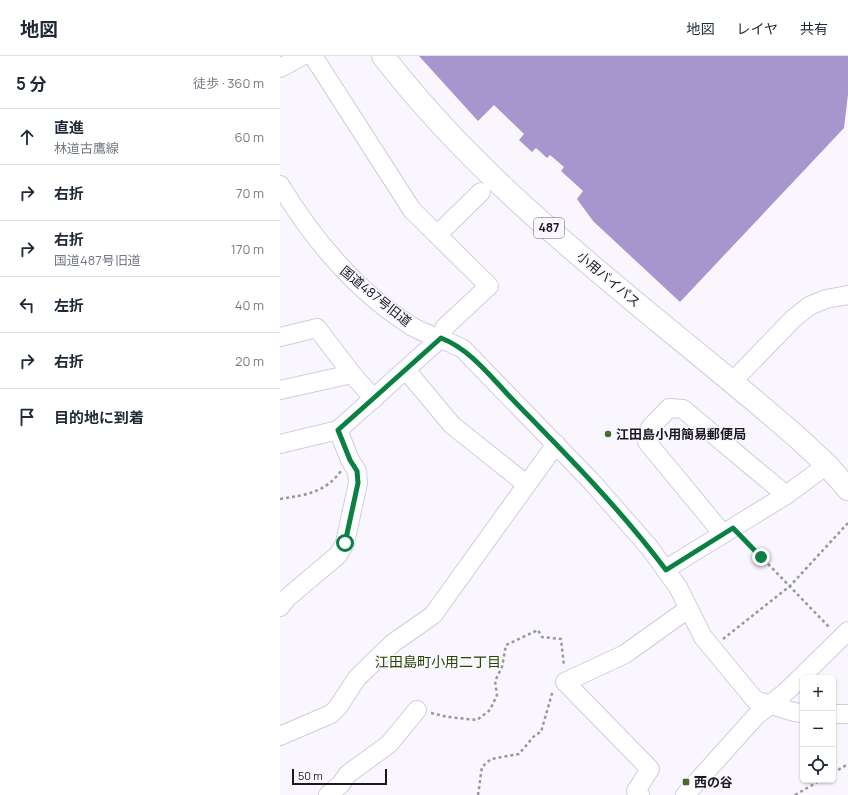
<!DOCTYPE html>
<html lang="ja">
<meta charset="utf-8">
<style>
:root{--surface:#fff;--page:#f6f6f7;--text:#1f2937;--muted:#747a83;--line:#e0e1e3}
body{margin:0;font-family:Manrope,"Noto Sans JP",sans-serif;background:var(--page);color:var(--text)}
.controls{position:absolute;right:12px;bottom:12px;display:grid;overflow:hidden;border-radius:6px;box-shadow:0 1px 3px #0004}
.controls button{width:36px;height:36px;display:grid;place-items:center;padding:0;border:0;border-bottom:1px solid var(--line);background:var(--surface);color:var(--text);font:20px sans-serif}
.scale{position:absolute;left:12px;bottom:10px;width:95px;box-sizing:border-box;padding-left:4px;border:2px solid #1b1822;border-top:0;font-size:11px;line-height:14px;white-space:nowrap;color:#1b1822;-webkit-text-stroke:3px #f9f7fd;paint-order:stroke}
.stop{position:absolute;width:12px;height:12px;margin:-9px;border:3px solid #0b8043;border-radius:50%;background:#fff}
.stop.end{background:#0b8043;border-color:#fff;box-shadow:0 1px 4px #0008}
.list{margin:0;padding:0;list-style:none}
h2{display:flex;justify-content:space-between;align-items:center;height:52px;margin:0;padding:0 16px;font-size:17px}
h2 small{font-size:13px;font-weight:400;color:var(--muted)}
.list li{display:grid;grid-template-columns:26px 1fr auto;gap:12px;align-items:center;box-sizing:border-box;height:56px;padding:0 16px;border-top:1px solid var(--line)}
.list b{display:block;font-size:15px;white-space:nowrap}
.list p{margin:0;font-size:13px;white-space:nowrap;color:var(--muted)}
.list em{font-size:13px;font-style:normal;color:var(--muted)}
.icon{flex:none;width:22px;height:22px;fill:none;stroke:currentColor;stroke-width:2;stroke-linecap:round;stroke-linejoin:round}
.map{position:relative;flex:none;width:568px;height:739px;overflow:hidden}
header{display:flex;align-items:center;gap:24px;box-sizing:border-box;height:56px;padding:0 20px;background:var(--surface);border-bottom:1px solid var(--line)}
header strong{font-size:19px}
nav{display:flex;gap:22px;margin-inline-start:auto;font-size:14px}
main{display:flex}
aside{flex:1;background:var(--surface)}
.map>svg:first-child{display:block}
.water{fill:#a696cd}
.lines{fill:none;stroke-linecap:round;stroke-linejoin:round}
.minor-casing{stroke:#d2cae7;stroke-width:20}
.highway-casing{stroke:#d2cae7;stroke-width:24}
.path{stroke:#98969e;stroke-width:2.5;stroke-dasharray:3 3;stroke-linecap:butt}
.minor{stroke:#fff;stroke-width:18}
.highway{stroke:#fff;stroke-width:22}
.route{stroke:#0b8043;stroke-width:5}
.poi-dot{fill:#486d27;stroke:#f9f7fd;stroke-width:1.5}
.labels{text-anchor:middle;stroke-width:3;stroke-linejoin:round;paint-order:stroke}
.shield{fill:#f9f7fd;stroke:#5e5b64;stroke-width:1}
.shield-label{font-size:12px;font-weight:bold;fill:#1b1822}
.street-label{font-size:13px;fill:#1b1822;stroke:#f9f7fd}
.poi-label{font-size:13px;font-weight:bold;fill:#1b1822;stroke:#f9f7fd;text-anchor:start}
.neighbourhood-label{font-size:14px;fill:#264600;stroke:#f9f7fd}
</style>
<header>
<strong>地図</strong>
<nav><a>地図</a><a>レイヤ</a><a>共有</a></nav>
</header>
<main>
<aside>
<h2>5 分<small>徒歩 · 360 m</small></h2>
<ul class="list">
<li><svg class="icon" aria-label="ahead" viewBox="0 0 24 24"><path d="M12 20V5M6 11l6-6 6 6"/></svg><div><b>直進</b><p>林道古鷹線</p></div><em>60 m</em></li>
<li><svg class="icon" aria-label="right" viewBox="0 0 24 24"><path d="M7 20v-9h11M14 6l5 5-5 5"/></svg><div><b>右折</b></div><em>70 m</em></li>
<li><svg class="icon" aria-label="right" viewBox="0 0 24 24"><path d="M7 20v-9h11M14 6l5 5-5 5"/></svg><div><b>右折</b><p>国道487号旧道</p></div><em>170 m</em></li>
<li><svg class="icon" aria-label="left" viewBox="0 0 24 24"><path d="M17 20v-9H6M10 6l-5 5 5 5"/></svg><div><b>左折</b></div><em>40 m</em></li>
<li><svg class="icon" aria-label="right" viewBox="0 0 24 24"><path d="M7 20v-9h11M14 6l5 5-5 5"/></svg><div><b>右折</b></div><em>20 m</em></li>
<li><svg class="icon" aria-label="arrive" viewBox="0 0 24 24"><path d="M6 21V4h12l-3 4 3 4H6"/></svg><div><b>目的地に到着</b></div></li>
</ul>
</aside>
<div class="map">
<svg width="568" height="739" viewBox="0 0 568 739">
<rect width="100%" height="100%" fill="#f9f7fd"/>
<path class="water" d="M139 0H568V38L564 72 400 246 313 165 297 143 303 135 281 115 284 111 270 99 267 102 256 92 252 96 239 84 244 78 214 49 198 65Z"/>
<g class="lines">
<defs>
<g id="minor">
<path d="M0 12 22 0"/>
<path d="M0 129C34 185 77 236 133 271 149 280 167 284 183 293L311 425 369 491 398 531 423 581 475 644 514 656 523 657"/>
<path d="M157 179 201 136"/>
<path d="M0 281 37 272 72 318"/>
<path d="M126 314 172 369 246 428"/>
<path d="M453 325 513 263 529 250 546 243 568 239"/>
<path d="M0 334 72 318 94 343"/>
<path d="M0 388 58 374 161 282 165 271 209 230 132 154 33 0"/>
<path d="M443 478 367 386 370 372 389 352 403 353 506 439"/>
<path d="M386 513 506 439 547 409"/>
<path d="M0 551 7 542 58 499 65 487 78 427 77 415 70 404 58 374"/>
<path d="M553 658H568"/>
<path d="M0 680 51 658 58 651 77 622 113 587 153 559 276 388"/>
<path d="M48 739 60 729 68 718 109 688 137 654"/>
<path d="M360 739 356 735 370 713 285 626 345 598 408 553"/>
<path d="M405 739 476 660 508 634 568 575"/>
</g>
<path id="highway" d="M103 0C218 149 376 258 517 381L547 409 568 433"/>
</defs>
<use href="#minor" class="minor-casing"/>
<use href="#highway" class="highway-casing"/>
<g class="path">
<path d="M0 443C25 439 45 437 61 415"/>
<path d="M463 482 550 572"/>
<path d="M443 583 510 530 568 467"/>
<path d="M151 657 168 661 197 664 210 654 217 639 215 625 222 611 226 589 258 574 262 581 281 583 284 610"/>
<path d="M553 717 568 708"/>
<path d="M198 739 202 711 211 703 239 698 255 679 261 676 273 634"/>
<path d="M515 739 541 724"/>
</g>
<use href="#minor" class="minor"/>
<use href="#highway" class="highway"/>
</g>
<g class="lines">
<path class="route" d="M65 487 78 427 77 415 70 404 58 374 161 282C192 294 213 324 236 347 288 400 341 454 386 514L453 472 481 501"/>
</g>
<g class="poi-dot">
<circle cx="328" cy="378" r="4"/>
<rect x="402" y="722" width="8" height="8" rx="2"/>
</g>
<g class="labels">
<rect class="shield" x="254" y="162" width="30" height="20" rx="3"/>
<g class="shield-label">
<text x="269" y="176">487</text>
</g>
<g class="street-label">
<text transform="translate(329 223) rotate(40)" y="5">小用バイパス</text>
<text transform="translate(96 240) rotate(39)" y="5">国道487号旧道</text>
</g>
<g class="poi-label">
<text x="336" y="383">江田島小用簡易郵便局</text>
<text x="414" y="731">西の谷</text>
</g>
<g class="neighbourhood-label">
<text x="158" y="611">江田島町小用二丁目</text>
</g>
</g>
</svg>
<div class="controls">
<button>+</button>
<button>−</button>
<button><svg class="icon" aria-label="locate" viewBox="0 0 24 24"><circle cx="12" cy="12" r="6"/><path d="M12 2v4M12 18v4M2 12h4M18 12h4"/></svg></button>
</div>
<div class="scale">50 m</div>
<div class="stop" style="left:65px;top:487px"></div>
<div class="stop end" style="left:481px;top:501px"></div>
</div>
</main>
